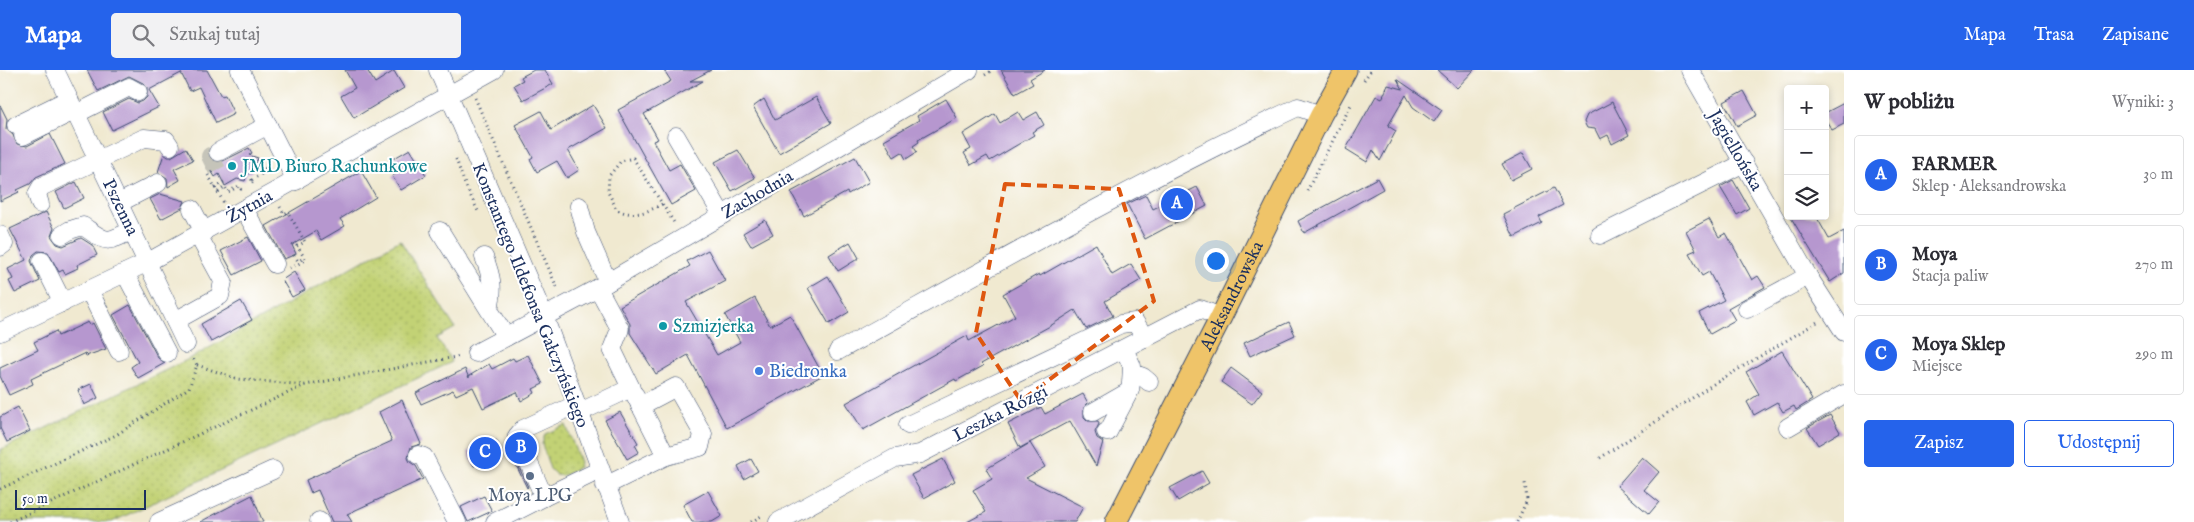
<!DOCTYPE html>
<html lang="pl">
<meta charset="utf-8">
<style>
:root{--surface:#fff;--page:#f2f2f3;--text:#2b2b33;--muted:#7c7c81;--line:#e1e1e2;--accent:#2563eb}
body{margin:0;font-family:"IM FELL English",serif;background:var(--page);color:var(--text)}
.controls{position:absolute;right:15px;top:15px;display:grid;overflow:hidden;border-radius:5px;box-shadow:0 2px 8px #0003}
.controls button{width:45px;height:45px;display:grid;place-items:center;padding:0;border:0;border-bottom:1px solid var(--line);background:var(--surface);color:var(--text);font:25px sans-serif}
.scale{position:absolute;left:15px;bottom:12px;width:131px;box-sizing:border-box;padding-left:5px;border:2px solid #1b2f5e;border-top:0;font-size:14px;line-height:18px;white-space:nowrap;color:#1b2f5e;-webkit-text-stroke:4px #fff;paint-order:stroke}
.you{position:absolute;left:1215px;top:190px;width:18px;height:18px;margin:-12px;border:4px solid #fff;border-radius:50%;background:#1a73e8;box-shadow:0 0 0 8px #1a73e833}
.badge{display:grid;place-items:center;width:32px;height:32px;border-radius:50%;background:var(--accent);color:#fff;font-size:16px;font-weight:700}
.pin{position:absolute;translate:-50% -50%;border:2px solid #fff;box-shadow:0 1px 5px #0006}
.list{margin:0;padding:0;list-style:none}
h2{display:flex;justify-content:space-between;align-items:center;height:65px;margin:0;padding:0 20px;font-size:21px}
h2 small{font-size:16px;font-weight:400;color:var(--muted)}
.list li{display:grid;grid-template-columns:32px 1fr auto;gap:15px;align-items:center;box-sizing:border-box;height:80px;margin:0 10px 10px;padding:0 10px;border:1px solid var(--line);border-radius:5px}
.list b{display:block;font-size:19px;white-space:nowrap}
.list p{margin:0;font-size:16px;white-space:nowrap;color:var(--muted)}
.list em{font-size:16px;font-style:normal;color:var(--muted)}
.actions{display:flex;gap:10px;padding:15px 20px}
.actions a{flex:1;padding:11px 0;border:1px solid var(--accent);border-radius:5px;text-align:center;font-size:18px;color:var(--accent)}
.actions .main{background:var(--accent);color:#fff}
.icon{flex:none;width:28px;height:28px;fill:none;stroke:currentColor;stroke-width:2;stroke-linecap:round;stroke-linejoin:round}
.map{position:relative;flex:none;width:1844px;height:452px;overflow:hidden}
header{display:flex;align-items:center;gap:30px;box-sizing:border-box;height:70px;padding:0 25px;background:var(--accent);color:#fff}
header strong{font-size:24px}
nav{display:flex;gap:28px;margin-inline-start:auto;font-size:18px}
.search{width:350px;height:45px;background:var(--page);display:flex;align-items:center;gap:12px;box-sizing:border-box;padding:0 18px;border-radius:5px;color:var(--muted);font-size:19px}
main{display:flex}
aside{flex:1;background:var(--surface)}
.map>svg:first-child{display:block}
.grass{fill:url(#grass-dots);stroke:#6e8069}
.building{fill:#b697cf}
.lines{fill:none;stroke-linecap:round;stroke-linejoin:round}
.minor-tunnel{stroke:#c5c4b9;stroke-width:18;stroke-dasharray:18 9;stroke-linecap:butt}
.minor-casing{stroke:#3b4b6f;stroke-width:19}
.major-casing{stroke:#3b4b6f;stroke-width:23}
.path{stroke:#3b4b6f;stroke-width:3;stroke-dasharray:1 4;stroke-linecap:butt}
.minor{stroke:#fff;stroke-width:18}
.major{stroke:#efc469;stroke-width:21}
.marked{fill:none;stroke:#de5710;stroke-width:4;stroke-dasharray:10 6;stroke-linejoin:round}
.culture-dot{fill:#0f9aa8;stroke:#fff;stroke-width:2}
.shop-dot{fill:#3f7fe0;stroke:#fff;stroke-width:2}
.service-dot{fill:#5c6f8a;stroke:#fff;stroke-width:2}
.labels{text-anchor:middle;stroke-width:4;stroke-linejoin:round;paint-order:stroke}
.street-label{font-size:18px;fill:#1b2f5e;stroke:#fff}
.culture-label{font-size:18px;fill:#0d838f;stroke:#fff;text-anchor:start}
.shop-label{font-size:18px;fill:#366cbe;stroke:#fff;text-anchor:start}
.service-label{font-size:18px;fill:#4e5e75;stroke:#fff}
</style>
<header>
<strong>Mapa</strong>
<div class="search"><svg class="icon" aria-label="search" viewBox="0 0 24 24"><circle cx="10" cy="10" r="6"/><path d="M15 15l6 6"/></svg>Szukaj tutaj</div>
<nav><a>Mapa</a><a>Trasa</a><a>Zapisane</a></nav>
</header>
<main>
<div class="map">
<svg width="1844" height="452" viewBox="0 0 1844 452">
<defs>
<pattern id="grass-dots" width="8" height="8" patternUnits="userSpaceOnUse" patternTransform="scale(1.25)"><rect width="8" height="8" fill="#c2d274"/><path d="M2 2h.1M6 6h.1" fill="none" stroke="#a6b567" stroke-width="1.8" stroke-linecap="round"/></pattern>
</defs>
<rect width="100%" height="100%" fill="#fff"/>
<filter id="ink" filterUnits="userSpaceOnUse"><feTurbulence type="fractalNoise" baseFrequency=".02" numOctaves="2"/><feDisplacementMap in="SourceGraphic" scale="10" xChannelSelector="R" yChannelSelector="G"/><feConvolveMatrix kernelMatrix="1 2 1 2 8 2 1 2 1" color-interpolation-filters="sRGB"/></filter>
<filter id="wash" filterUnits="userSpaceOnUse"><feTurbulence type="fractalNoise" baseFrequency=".0096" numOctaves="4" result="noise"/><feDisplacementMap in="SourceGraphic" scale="20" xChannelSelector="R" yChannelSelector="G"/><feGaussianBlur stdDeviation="1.12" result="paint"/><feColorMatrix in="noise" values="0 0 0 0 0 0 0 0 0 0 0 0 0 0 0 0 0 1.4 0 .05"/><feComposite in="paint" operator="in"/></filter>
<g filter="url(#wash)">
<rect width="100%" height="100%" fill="#f0e9d0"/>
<g class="grass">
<path d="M400 170 455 258 437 268 452 292 112 452H0V380L193 287Z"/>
<path d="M566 355 580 392 579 397 563 406 556 405 550 399 542 374 545 364Z"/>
</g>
<g id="blocks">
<g class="building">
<path d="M87 0H207L221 26 225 25 234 44 216 53 199 17 190 21 181 3 149 20 159 37 112 60 103 42 129 29 138 33 143 31 147 27V17L143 13 129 6 98 21Z"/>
<path d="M345 0H367L375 13 394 1 404 18 354 48 341 26 355 18Z"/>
<path d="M534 0H545L553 14 523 30 514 15 523 10 521 7Z"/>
<path d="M664 0H711L690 11H703L644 44 658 69 653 71 669 100 680 94 696 121 671 135 618 40 671 11Z"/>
<path d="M1001 0H1045L1030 9 1033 14 1015 24Z"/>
<path d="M1437 0H1474L1457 18Z"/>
<path d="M1397 9 1442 40 1434 52 1413 37 1406 25 1388 56 1396 61 1380 91 1373 80 1367 92 1346 79 1376 26 1382 29 1388 15 1403 19Z"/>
<path d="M1744 21 1757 45 1737 56 1724 32Z"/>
<path d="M816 27 831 53 779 83 753 37 764 29 775 50Z"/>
<path d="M946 29 957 48 918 70 919 72 913 76 917 82 906 89 902 82 894 87 884 70 919 50 917 46Z"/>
<path d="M1612 32 1629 65 1612 74 1608 65 1600 69 1595 59 1587 58 1584 52 1587 45Z"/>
<path d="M1844 33V54L1832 60 1825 49V43Z"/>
<path d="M0 35 7 49 6 59 13 65 17 74 27 76 50 64 65 94 36 107 30 114 17 120 19 122 0 131Z"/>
<path d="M593 35 607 58 568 80 579 100 567 108 557 91 537 102 530 89 533 87 515 55 541 41 551 60Z"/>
<path d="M1018 42 1023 50 1037 42 1044 55 1032 62 1034 65 990 91 987 86 971 95 964 83 971 79 963 64 995 44 1000 53Z"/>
<path d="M186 78 193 90 174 99 180 110 168 117 167 108 158 102 164 84 168 87H171Z"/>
<path d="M249 78 252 83 249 85 258 88 253 101 247 104 245 111 237 109 225 116 219 104 215 107 208 95 214 92 223 91Z"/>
<path d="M410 79 426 105 401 120 392 106 399 102 391 90Z"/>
<path d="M738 80 755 108 732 121 715 92Z"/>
<path d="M1523 83 1532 99 1511 110 1502 94Z"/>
<path d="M855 87 869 112 848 124 847 122 804 146 791 122Z"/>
<path d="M361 101 376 127 340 149 345 156 321 170 316 161 292 175 296 184 284 189 266 156Z"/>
<path d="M1377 108 1383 119 1304 163 1298 151Z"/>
<path d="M1733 110 1749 138 1737 145 1720 117Z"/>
<path d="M76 112 84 128 64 138 56 122Z"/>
<path d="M1197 117 1207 136 1145 169 1127 134 1146 125 1153 139Z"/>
<path d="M1554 118 1563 135 1539 147 1542 153 1514 167 1503 144Z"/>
<path d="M160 124 185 131 182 138 161 149 150 129Z"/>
<path d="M46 142 54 158 51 166 57 174 63 176 81 168 92 175 97 185 77 195 78 198 65 204 63 200 59 202 48 182 38 181 33 185 31 191 40 211 15 223 9 211 13 209 8 199 26 190 10 159Z"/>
<path d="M1790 146H1816L1829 169 1844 161V203L1830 212Z"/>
<path d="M1709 149 1719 167 1726 163 1752 210 1758 206 1765 217 1728 238 1735 250 1710 264 1699 243 1724 230 1709 202 1702 206 1689 183 1696 180 1686 161Z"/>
<path d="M765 150 773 164 751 176 743 163Z"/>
<path d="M248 167 261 191 234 205 221 181Z"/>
<path d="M850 172 859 188 838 201 829 185Z"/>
<path d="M1096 174 1112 205 1131 194 1141 210 1105 231 1113 246 1086 259 1075 240 1050 256 981 294 983 296 956 311 955 309 863 360 846 333 967 266 969 271 1015 246 1003 224 1039 204 1040 206Z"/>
<path d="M708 180 725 211 686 232 717 285 740 272 725 245 755 228 770 256 790 245 823 305 727 358 688 285 656 304 630 263V254L620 236 690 196 687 191Z"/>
<path d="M294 202 305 220 292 227 282 210Z"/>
<path d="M828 206 849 242 829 254 808 218Z"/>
<path d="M241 231 252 250 211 272 201 254Z"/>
<path d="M130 235 158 288 165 293 138 308 131 297 138 292 113 245Z"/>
<path d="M88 252 90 255 93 253 106 279 86 286 85 283 31 309 33 314 9 325 0 306V298L38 280 34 272 56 261 58 266Z"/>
<path d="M1289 252 1295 265 1250 286 1244 273Z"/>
<path d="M1782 281 1812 330 1796 340 1794 336 1783 342 1777 332 1754 345 1747 332 1759 324 1746 302Z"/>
<path d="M528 285 543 314 533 319 535 323 521 331 517 322 483 338 473 317 456 325 453 320 421 334 416 323 465 299 469 308V306L489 294 492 299 513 288 515 291Z"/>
<path d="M1231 298 1262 321 1252 334 1221 312Z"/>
<path d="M91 314 98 328 84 335 78 320Z"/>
<path d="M1083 324 1088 333 1084 337V347L1088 351H1098L1099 354 1095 362 1097 368 1103 372 1096 396 1070 351 1020 378 1008 354 1041 337 1045 344Z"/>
<path d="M402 330 421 374 411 377 408 388 410 392 416 396 423 409 347 444 352 452H332L318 420 311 423 306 410 392 371 379 342Z"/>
<path d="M18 337 30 361 7 372 0 358V347Z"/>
<path d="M620 342 638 373 635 375 639 382 627 389 605 350Z"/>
<path d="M1830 345 1840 362 1818 375 1807 358Z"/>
<path d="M496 370 502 384 474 396 468 382Z"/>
<path d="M508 373 528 417 527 418 506 374Z"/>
<path d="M1030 373 1045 397 1026 408 1083 437 1075 452H967L986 442 973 420 992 409 986 399Z"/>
<path d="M1642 387 1659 402 1644 420 1659 432 1649 444 1617 416Z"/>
<path d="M751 389 758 401 744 409 738 396Z"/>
<path d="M943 389 955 411 924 428 911 405Z"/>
<path d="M1202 401 1209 413 1178 431 1170 418Z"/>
<path d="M708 421 722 446 712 452H692L683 435Z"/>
<path d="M252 425 263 452H200Z"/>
<path d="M484 426 492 441 468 452 461 437Z"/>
</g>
</g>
</g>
<g filter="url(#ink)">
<use href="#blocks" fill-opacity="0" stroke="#3b4b6f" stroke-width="1"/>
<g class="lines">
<path class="minor-tunnel" d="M217 100 210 86 218 82"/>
<defs>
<g id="minor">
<path d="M55 0 186 274"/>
<path d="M240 0 296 111"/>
<path d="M438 0 544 246 620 452"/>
<path d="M1690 0 1808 206 1844 262"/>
<path d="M76 44 129 17 138 22"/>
<path d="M16 55 69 29"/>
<path d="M23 66 74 41"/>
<path d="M676 66 722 145"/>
<path d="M218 82 268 55"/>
<path d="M119 133 158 113"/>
<path d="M40 134 37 124 41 117 144 68 166 70 170 76"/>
<path d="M579 136 586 162 608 212"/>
<path d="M192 139 204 162"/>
<path d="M244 139 275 194"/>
<path d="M440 161 506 267"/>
<path d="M0 165 4 174 0 177"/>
<path d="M62 165 70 160 83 156C108 173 105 174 132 160"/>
<path d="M1600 165 1744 93"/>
<path d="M484 187C492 207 494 218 489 239"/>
<path d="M42 191 63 233"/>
<path d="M125 203 167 283"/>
<path d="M89 220 119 281"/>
<path d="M1747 239 1808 206"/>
<path d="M175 251 220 226 223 211 198 165"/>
<path d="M0 262 148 192 494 0"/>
<path d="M838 281C990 197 1141 110 1298 37L1321 45"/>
<path d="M476 283 598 218 969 0"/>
<path d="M1132 303 1143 307 1149 312"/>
<path d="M577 334 523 359 517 366 544 427 600 400"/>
<path d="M640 336 676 317 703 364 700 377 666 386"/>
<path d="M580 342 631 318 612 279 620 259 598 218"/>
<path d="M1093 342 1128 322"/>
<path d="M908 355 1121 254 1135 252 1145 268"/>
<path d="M1788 357 1844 324"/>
<path d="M1106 362H1108L1130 320 1131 313 1132 296 1124 279"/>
<path d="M418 385 424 387 457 452"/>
<path d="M605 416 666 386 635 325"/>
<path d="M319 451 320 452"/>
<path d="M159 452 273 400"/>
<path d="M495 452 544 427"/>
<path d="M778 452 895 388 920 384 1200 239 1221 247"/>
</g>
<g id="major">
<path id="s1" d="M1116 452 1221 247 1321 45 1346 0"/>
</g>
</defs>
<use href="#minor" class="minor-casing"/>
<use href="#major" class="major-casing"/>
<g class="path">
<path d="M985 5 993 0"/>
<path d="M1364 10 1371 0"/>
<path d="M475 28 558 220"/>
<path d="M456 89 464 112 478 141"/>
<path d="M256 92 266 94"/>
<path d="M212 102 208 105 224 133"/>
<path d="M252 113 254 112 252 110 261 104 257 98 271 99"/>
<path d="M215 118 224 112"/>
<path d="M1307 121 1352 33"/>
<path d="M218 122 225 117 228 122 239 116 241 119 244 117"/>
<path d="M662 134C646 143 634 147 617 140L608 122 609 106 621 91 633 88 675 154"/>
<path d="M280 137 284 144 288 142 305 172 297 176 306 190 290 198"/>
<path d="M294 185 298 191 304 188"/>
<path d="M197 295 238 309 305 315 461 286"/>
<path d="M1600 388 1712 315 1819 251"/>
<path d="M0 419 116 365 189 318 197 295 193 288"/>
<path d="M10 452 305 315"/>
<path d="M751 452 763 445"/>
<path d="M1517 452 1527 430 1525 413"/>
</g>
<use href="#minor" class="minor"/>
<use href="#major" class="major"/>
</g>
</g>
<path class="marked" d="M1005 114 1119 119 1154 231 1021 331 976 263Z"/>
<g class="culture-dot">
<circle cx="232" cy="96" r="5"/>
<circle cx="663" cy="256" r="5"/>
</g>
<circle class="shop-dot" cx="759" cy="301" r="5"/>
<circle class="service-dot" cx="530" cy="406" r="5"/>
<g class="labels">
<g class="street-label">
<text transform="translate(1736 80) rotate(60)" y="6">Jagiellońska</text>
<text transform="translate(757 124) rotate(-30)" y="6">Zachodnia</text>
<text transform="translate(249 136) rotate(-29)" y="6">Żytnia</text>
<text transform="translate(121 137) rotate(64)" y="6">Pszenna</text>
<text transform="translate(531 225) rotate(68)" y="6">Konstantego Ildefonsa Gałczyńskiego</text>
<text dy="6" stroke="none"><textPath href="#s1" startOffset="254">Aleksandrowska</textPath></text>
<text transform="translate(1000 343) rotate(-27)" y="6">Leszka Rózgi</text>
</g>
<g class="culture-label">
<text x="242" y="102">JMD Biuro Rachunkowe</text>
<text x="673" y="262">Szmizjerka</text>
</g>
<g class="shop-label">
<text x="769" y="307">Biedronka</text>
</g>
<g class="service-label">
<text x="530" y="431">Moya LPG</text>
</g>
</g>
</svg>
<div class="controls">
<button>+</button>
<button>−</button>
<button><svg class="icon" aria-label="layers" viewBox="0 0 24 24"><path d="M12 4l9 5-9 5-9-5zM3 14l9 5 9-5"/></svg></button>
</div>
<div class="scale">50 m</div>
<div class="you"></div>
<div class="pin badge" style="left:1177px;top:134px">A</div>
<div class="pin badge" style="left:521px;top:378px">B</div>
<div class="pin badge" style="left:485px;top:383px">C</div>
</div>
<aside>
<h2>W pobliżu<small>Wyniki: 3</small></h2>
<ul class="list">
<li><span class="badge">A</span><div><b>FARMER</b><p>Sklep · Aleksandrowska</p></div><em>30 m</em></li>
<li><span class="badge">B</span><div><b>Moya</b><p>Stacja paliw</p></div><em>270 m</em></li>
<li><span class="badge">C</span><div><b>Moya Sklep</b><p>Miejsce</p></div><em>290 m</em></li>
</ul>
<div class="actions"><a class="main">Zapisz</a><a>Udostępnij</a></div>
</aside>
</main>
